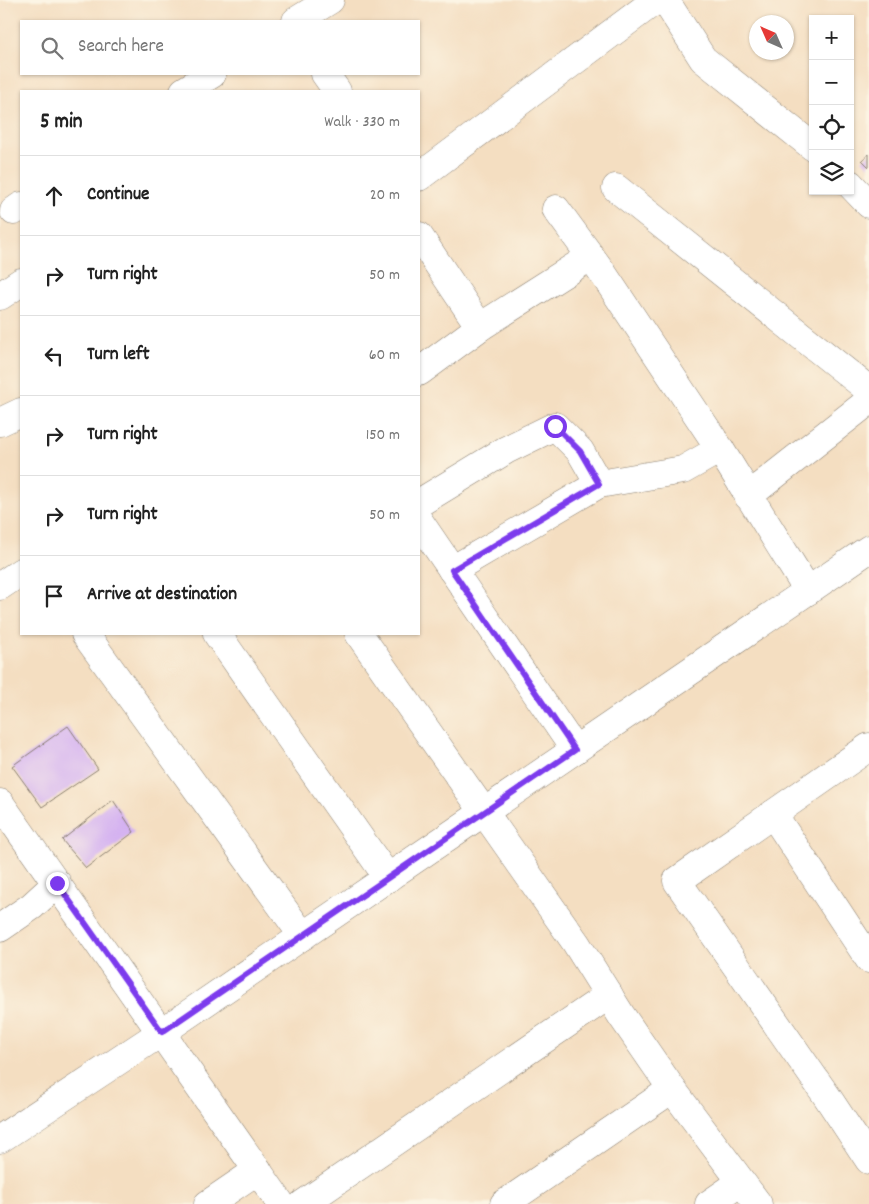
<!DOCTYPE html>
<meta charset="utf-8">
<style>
:root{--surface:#fff;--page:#f2f2f2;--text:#222;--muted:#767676;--line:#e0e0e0}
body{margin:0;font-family:Dekko,sans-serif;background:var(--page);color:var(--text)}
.controls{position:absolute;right:15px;top:15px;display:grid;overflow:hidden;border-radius:0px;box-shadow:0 1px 4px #0004}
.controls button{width:45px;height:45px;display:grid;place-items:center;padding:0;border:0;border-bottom:1px solid var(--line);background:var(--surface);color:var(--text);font:25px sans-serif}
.compass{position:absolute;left:749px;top:15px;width:45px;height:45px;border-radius:50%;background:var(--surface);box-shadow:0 1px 4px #0004;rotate:315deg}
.stop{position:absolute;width:15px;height:15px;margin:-11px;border:4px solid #7c3aed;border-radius:50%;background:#fff}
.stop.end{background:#7c3aed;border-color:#fff;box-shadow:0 1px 5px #0008}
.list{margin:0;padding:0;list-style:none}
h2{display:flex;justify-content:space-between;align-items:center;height:65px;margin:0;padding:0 20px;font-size:21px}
h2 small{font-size:16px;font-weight:400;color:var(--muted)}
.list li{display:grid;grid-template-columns:32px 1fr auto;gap:15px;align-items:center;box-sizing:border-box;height:80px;padding:0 20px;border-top:1px solid var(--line)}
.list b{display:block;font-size:19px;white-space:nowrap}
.list em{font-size:16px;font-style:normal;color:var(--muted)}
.icon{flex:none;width:28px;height:28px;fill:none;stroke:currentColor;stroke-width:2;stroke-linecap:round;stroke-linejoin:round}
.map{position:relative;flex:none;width:869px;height:1204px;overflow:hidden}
.search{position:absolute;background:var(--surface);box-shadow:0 1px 4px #0004;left:20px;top:20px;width:400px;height:55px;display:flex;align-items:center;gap:12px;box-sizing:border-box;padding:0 18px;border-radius:0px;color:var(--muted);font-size:19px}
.panel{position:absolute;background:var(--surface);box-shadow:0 1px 4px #0004;left:20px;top:90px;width:400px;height:545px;border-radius:0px}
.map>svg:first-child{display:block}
.building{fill:#d0aaf2}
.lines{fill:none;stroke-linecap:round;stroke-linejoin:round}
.minor-casing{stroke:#887d6e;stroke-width:29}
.tertiary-casing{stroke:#887d6e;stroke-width:29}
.minor{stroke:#fff;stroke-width:28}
.tertiary{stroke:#fff;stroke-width:28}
.route{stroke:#7c3aed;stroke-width:6}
</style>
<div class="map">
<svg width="869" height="1204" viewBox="0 0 869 1204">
<rect width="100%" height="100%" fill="#fcf5e5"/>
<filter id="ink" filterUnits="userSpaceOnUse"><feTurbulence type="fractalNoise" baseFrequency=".02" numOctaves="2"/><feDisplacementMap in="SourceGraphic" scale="10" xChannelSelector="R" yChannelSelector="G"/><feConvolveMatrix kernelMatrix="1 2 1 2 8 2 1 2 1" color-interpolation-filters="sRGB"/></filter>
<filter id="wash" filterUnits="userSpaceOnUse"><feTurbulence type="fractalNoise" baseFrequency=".0096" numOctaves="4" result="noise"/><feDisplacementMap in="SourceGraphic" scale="20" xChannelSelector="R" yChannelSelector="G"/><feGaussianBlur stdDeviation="1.12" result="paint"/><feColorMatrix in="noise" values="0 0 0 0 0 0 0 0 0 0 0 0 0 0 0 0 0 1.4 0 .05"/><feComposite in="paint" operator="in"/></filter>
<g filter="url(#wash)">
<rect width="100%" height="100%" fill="#f4dec1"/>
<g id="blocks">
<g class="building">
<path d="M869 154V167L862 160Z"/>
<path d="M68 726 98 769 42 807 12 766Z"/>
<path d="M113 800 134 832 86 868 62 840Z"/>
</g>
</g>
</g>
<g filter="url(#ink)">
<use href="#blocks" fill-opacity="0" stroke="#887d6e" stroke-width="1"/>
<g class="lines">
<defs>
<g id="minor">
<path d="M296 21 330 0"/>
<path d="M325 74 337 91"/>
<path d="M184 91 212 74"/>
<path d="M419 177 656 0"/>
<path d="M616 188 869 390"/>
<path d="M556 209 600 269 720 449 808 591"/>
<path d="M14 211 21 206"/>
<path d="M419 236 480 327"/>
<path d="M0 296 21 282"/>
<path d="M419 372 480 327 590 257"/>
<path d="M0 422 21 412"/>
<path d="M748 496 869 401"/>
<path d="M419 503 506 450 555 426 580 451 599 484"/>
<path d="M419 521 575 750"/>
<path d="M452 570 599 484 683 470 720 449"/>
<path d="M0 586 21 572"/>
<path d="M85 634 303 936"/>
<path d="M217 634 388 878"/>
<path d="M359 634 576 943 621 1015 672 1089 758 1204"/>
<path d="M869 747 677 881 826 1095 869 1160"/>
<path d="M0 803 281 1204"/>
<path d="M773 814 869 959"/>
<path d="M0 928 32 906 57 883"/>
<path d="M0 1139 162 1032 869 549"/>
<path d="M208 1204 258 1170"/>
<path d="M303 1204 609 995"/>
<path d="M504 1204 672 1089"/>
<path d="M709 1204 741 1182"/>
</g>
<g id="tertiary">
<path d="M665 0 703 59 813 147"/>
<path d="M850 184 869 204"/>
</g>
</defs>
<use href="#minor" class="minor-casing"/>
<use href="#tertiary" class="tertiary-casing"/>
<use href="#minor" class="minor"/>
<use href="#tertiary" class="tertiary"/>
</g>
</g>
<g class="lines" filter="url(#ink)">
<path class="route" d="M57 883 162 1032 575 750 452 570 599 484 580 451 555 426"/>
</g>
</svg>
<div class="controls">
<button>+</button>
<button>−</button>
<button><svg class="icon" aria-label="locate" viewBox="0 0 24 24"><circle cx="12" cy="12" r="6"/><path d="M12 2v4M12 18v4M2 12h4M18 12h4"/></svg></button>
<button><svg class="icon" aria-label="layers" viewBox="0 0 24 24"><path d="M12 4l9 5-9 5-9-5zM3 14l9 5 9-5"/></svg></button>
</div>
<svg class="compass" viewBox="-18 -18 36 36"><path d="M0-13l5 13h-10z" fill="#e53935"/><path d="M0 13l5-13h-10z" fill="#767676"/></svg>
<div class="stop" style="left:555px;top:426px"></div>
<div class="stop end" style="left:57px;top:883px"></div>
<div class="search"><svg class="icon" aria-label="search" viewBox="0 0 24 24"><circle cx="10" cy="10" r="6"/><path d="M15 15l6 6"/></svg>Search here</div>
<section class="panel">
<h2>5 min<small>Walk · 330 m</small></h2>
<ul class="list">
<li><svg class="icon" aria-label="ahead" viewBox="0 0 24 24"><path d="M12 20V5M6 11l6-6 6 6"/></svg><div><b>Continue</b></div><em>20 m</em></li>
<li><svg class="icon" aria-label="right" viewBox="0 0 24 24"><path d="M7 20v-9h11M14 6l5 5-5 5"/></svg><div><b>Turn right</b></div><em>50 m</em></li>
<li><svg class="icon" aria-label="left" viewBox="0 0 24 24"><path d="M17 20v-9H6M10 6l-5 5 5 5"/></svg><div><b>Turn left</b></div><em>60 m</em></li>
<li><svg class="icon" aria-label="right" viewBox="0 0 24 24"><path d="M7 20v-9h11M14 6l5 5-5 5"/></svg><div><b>Turn right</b></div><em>150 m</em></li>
<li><svg class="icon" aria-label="right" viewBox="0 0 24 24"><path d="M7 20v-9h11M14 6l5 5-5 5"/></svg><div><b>Turn right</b></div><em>50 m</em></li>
<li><svg class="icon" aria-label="arrive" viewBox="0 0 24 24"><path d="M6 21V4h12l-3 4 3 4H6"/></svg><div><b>Arrive at destination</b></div></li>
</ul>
</section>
</div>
